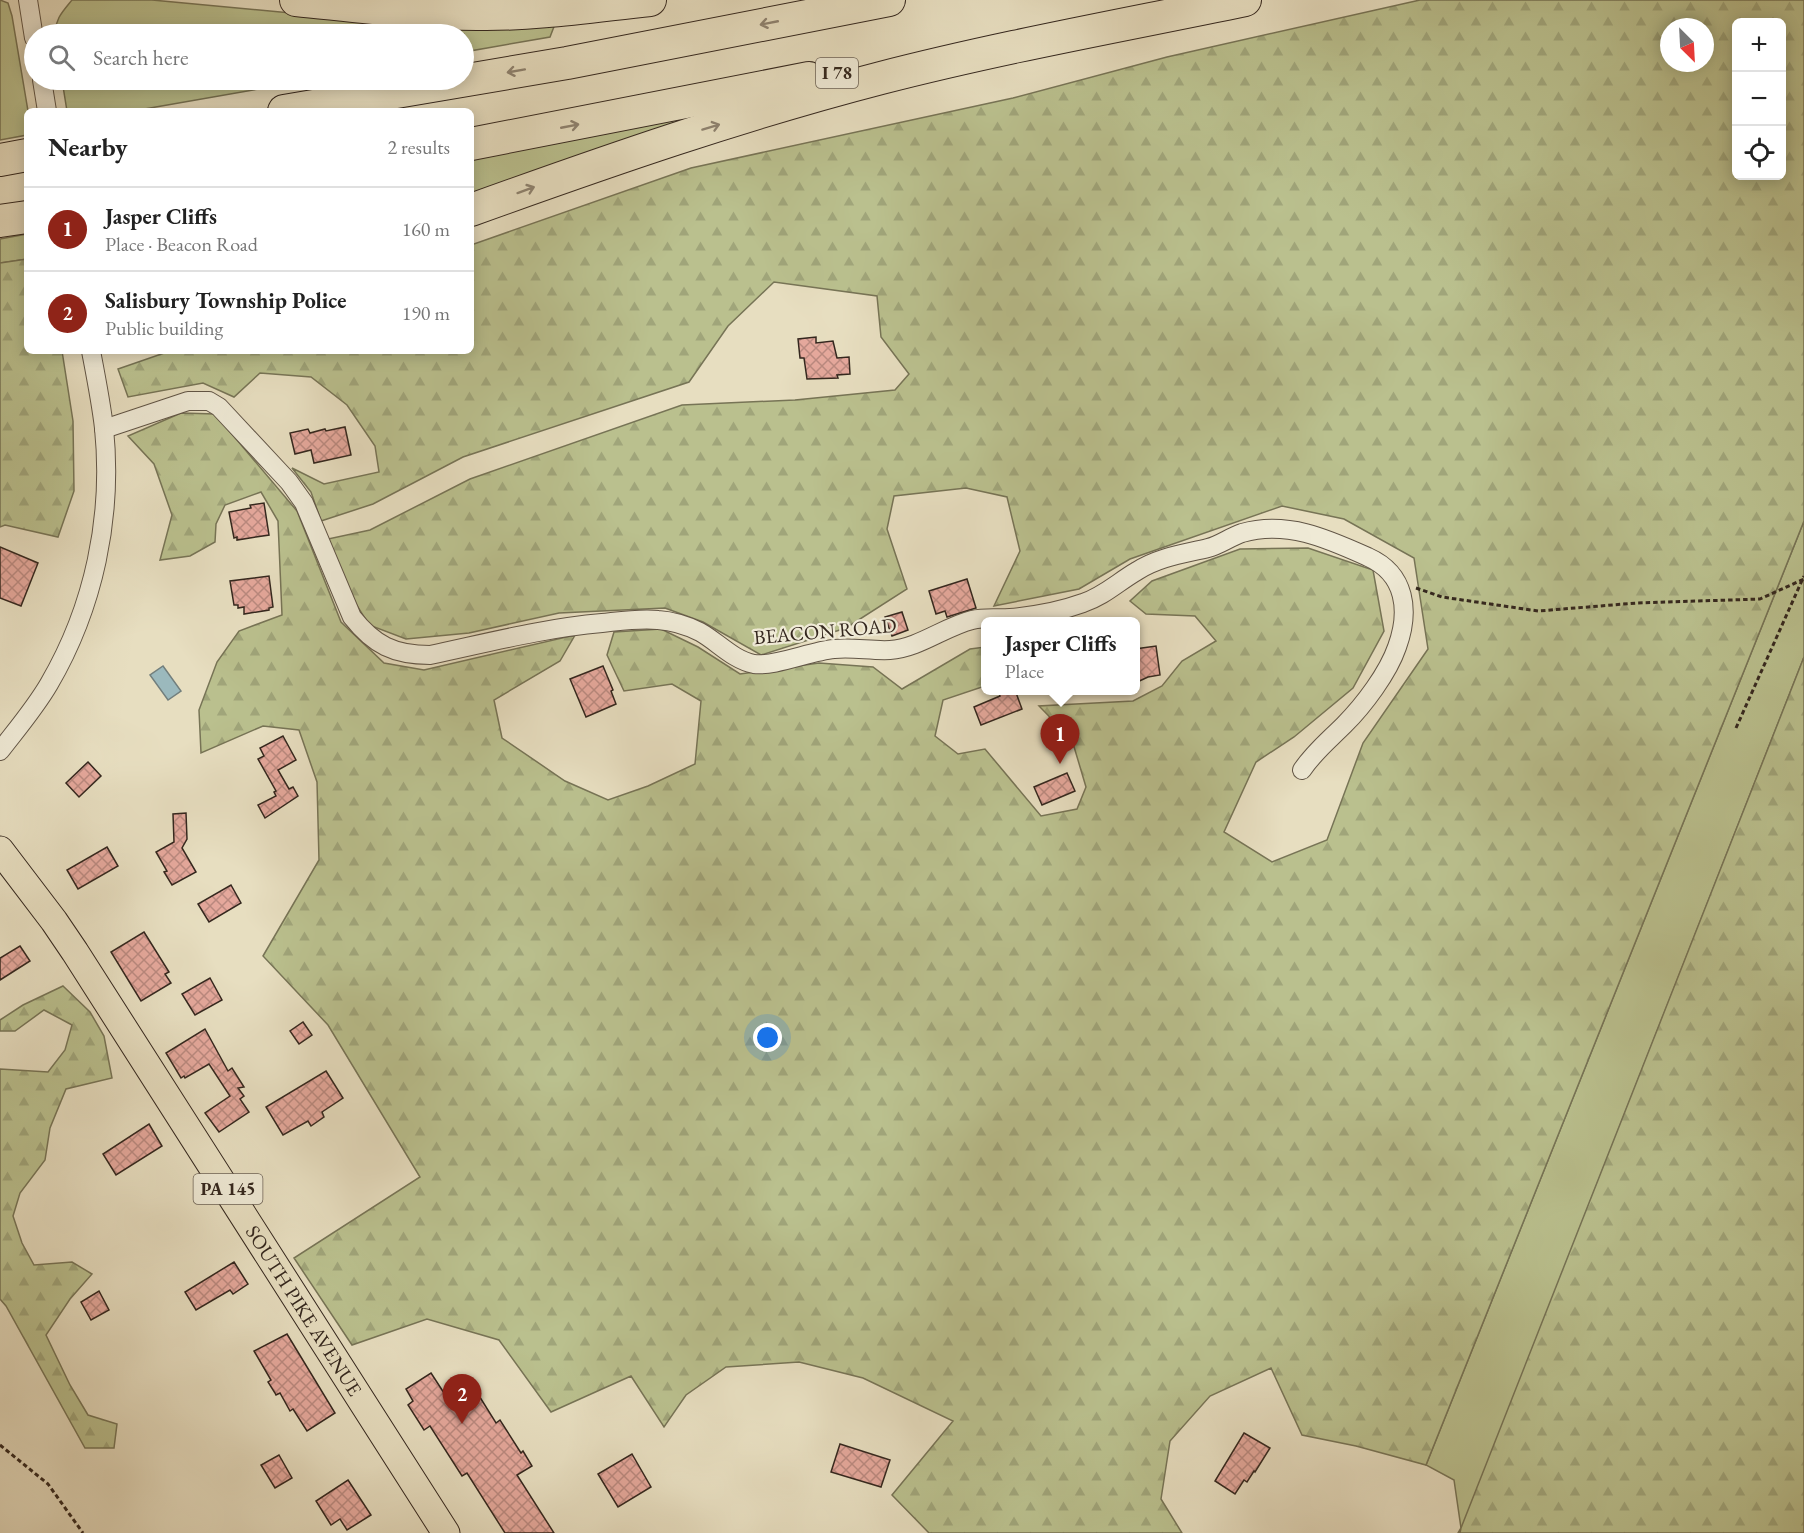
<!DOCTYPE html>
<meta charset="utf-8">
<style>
:root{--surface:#fff;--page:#f6f6f6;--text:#222;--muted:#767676;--line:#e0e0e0;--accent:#8f2418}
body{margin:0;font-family:"EB Garamond",serif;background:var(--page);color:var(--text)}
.controls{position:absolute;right:18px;top:18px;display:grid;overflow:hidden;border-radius:9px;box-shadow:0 3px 15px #0003}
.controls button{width:54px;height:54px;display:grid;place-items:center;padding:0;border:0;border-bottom:2px solid var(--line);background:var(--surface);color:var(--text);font:30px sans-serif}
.compass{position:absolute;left:1660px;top:18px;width:54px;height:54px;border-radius:50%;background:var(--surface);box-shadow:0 3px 15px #0003;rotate:156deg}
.you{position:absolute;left:768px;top:1038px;width:21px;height:21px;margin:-15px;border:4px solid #fff;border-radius:50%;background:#1a73e8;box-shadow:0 0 0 9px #1a73e833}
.badge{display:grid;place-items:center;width:39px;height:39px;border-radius:50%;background:var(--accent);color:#fff;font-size:20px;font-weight:700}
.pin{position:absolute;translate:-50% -50px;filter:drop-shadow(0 2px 3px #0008)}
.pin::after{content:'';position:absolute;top:32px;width:21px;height:18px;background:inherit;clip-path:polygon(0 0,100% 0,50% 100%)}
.popup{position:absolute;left:981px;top:617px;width:159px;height:78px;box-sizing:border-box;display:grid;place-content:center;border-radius:9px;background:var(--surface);filter:drop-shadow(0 2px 4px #0005);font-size:20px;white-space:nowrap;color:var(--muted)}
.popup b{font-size:22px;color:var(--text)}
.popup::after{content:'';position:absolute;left:50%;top:100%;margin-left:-12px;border:12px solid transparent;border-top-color:var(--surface)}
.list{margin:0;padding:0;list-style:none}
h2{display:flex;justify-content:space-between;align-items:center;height:78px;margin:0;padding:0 24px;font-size:26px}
h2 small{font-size:20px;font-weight:400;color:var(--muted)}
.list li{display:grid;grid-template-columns:39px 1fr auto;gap:18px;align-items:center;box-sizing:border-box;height:84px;padding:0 24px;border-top:2px solid var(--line)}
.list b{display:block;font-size:22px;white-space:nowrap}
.list p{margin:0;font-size:20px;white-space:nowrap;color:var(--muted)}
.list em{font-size:20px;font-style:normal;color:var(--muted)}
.icon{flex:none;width:33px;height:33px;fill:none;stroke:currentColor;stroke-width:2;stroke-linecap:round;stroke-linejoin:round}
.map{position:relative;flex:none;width:1804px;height:1533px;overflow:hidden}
.search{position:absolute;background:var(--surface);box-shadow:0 3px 15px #0003;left:24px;top:24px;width:450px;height:66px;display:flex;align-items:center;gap:15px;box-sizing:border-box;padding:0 21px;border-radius:33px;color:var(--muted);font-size:22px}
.panel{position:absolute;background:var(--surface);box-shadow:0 3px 15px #0003;left:24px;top:108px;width:450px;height:246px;border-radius:9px}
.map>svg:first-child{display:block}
.green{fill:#bac08e;stroke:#777456;stroke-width:1.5}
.forest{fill:url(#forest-firs);stroke:#777456;stroke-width:1.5;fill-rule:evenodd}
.water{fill:#9bb9bd;stroke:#727f7d;stroke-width:1.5}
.building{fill:url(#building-cross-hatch);stroke:#34271e;stroke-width:1.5}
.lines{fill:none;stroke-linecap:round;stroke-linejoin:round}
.minor-casing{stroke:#615546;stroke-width:20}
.primary-casing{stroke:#34271e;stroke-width:29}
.motorway-casing{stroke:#34271e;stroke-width:34}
.path{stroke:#34271e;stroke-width:3;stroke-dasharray:4.5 3;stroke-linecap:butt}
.minor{stroke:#efead6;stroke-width:18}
.primary{stroke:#e7dec0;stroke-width:27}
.motorway{stroke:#e7dec0;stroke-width:32}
.oneway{stroke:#8e826f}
.labels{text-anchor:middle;stroke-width:4.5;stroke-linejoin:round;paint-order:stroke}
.shield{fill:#efead6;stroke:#6c6255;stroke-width:1.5}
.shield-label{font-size:18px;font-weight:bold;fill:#34271e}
.street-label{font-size:20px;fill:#34271e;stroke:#efead6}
</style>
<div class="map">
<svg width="1804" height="1533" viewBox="0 0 1804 1533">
<defs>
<pattern id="forest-firs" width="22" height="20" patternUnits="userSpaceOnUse" patternTransform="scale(1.5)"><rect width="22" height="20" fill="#bac08e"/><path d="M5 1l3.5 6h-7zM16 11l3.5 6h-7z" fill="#a0a57a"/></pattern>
<pattern id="building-cross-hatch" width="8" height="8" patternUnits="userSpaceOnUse" patternTransform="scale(1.5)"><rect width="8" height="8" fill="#e5a89c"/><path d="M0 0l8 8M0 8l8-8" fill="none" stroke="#ba897f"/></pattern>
</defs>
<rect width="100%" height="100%" fill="#e7dec0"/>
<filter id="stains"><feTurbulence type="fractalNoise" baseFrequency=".00333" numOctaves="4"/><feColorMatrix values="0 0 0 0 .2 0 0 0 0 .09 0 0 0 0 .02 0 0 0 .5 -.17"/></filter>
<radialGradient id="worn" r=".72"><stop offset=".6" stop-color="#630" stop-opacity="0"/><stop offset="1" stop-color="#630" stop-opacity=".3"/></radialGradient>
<g class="green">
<path d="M0 0 8 3 12 16 28 111 27 135 0 140Z"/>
<path d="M72 0H152L386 22 555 24 550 37 464 52V34H56C54 20 63 11 72 0Z"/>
<path d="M62 80H310L133 111H67Z"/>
<path d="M739 106 471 197V152Z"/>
<path d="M27 234V259L0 263V239Z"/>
<path d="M1804 521V657L1460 1533H1458L1461 1528 1454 1480 1426 1465Z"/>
</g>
<g class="forest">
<path d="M1420 0H1804V521L1426 1465 1356 1446 1302 1435 1271 1368 1210 1396 1170 1441 1161 1499 1182 1533H929L892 1495 953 1421 863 1378 799 1362 726 1367 686 1395 664 1427 631 1376 551 1412 499 1340 427 1319 352 1345 294 1258 420 1177 328 1025 263 956 319 860 317 782 299 730 263 726 201 753 199 710 217 662 239 631 282 615 278 521 261 492 225 505 216 524 215 542 190 556 160 560 172 515 154 464 128 436 181 413 215 414 297 511 341 622 384 663 424 670 575 635 560 661 494 700 502 738 565 781 608 800 648 786 695 764 701 701 672 684 624 691 607 655 614 632 661 629 698 647 740 674 819 663 873 667 902 689 970 649 985 647V686L943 700 935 736 958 754 985 749 1041 816 1077 809 1086 787 1072 740 1039 706 1133 701 1162 686 1182 661 1216 641 1195 616 1146 614 1130 601 1152 581 1240 549 1308 548 1373 570 1384 631 1353 688 1294 737 1256 762 1224 832 1272 862 1327 840 1363 743 1428 649 1414 558 1344 519 1282 506 1130 559 1079 589 994 606 1020 551 1007 497 966 488 894 496 887 529 907 589 846 628 761 655 703 622 665 608 559 613 469 633 406 639 369 625 351 596 328 539 370 530 470 479 682 405 795 400 895 390 909 374 881 337 877 296 774 282 728 326 689 382 463 457 373 504 321 521 311 492 292 468 324 484 379 472 375 446 347 405 311 377 260 373 234 397 203 383 128 397 118 369 170 351H471V245L691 168 1013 98 1167 57ZM1736 22H1782V176H1736ZM1669 27H1705V63H1669Z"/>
<path d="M27 259V351H62L73 421 74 491 58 537 5 525 0 527V263Z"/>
<path d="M1804 657V1533H1460L1461 1528Z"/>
<path d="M63 986 90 1012 104 1036 112 1078 66 1089 50 1128 45 1160 20 1193 13 1216 22 1243 34 1265 72 1262 92 1274 70 1299 46 1335 70 1385 88 1415 117 1424 114 1448H85L6 1306 0 1299V1069L48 1072 65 1050 72 1025 44 1010 15 1031H0V1020L23 1005Z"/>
</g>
<path class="water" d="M163 666 181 691 168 700 150 675Z"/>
<g class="building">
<path d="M816 337V343L833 341 837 358 849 357 850 374 837 375 838 378 807 379 804 358H800L798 339Z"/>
<path d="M345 427 351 455 314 463 311 450 295 454 290 433 308 429 310 433 325 429 326 431Z"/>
<path d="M264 503 269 535 237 540V537L234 538 229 512 251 508 250 505Z"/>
<path d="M0 547 38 563 21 606 0 598Z"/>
<path d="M269 576 273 607 269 608V610L244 614V607L238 608V605H234L230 581Z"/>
<path d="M967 579 976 608 947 617 945 611 936 614 929 591Z"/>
<path d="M902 612 908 630 892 636 885 617Z"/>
<path d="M1156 646 1160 675 1148 677 1135 683V649Z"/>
<path d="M603 666 613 690 611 691 616 704 586 717 570 679Z"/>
<path d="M998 690H1015L1022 709 981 725 974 707 1000 696Z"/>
<path d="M283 736 296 760 278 770 289 789 293 787 298 796 265 818 258 805 276 796 274 792 276 791 258 759 264 756 260 748Z"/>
<path d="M88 762 101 776 79 797 66 783Z"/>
<path d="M1067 773 1075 791 1042 805 1034 787Z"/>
<path d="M186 813 187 839 182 848 196 872 172 885 164 872 167 871 156 852 174 842 173 814Z"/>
<path d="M107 847 118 866 78 889 67 870Z"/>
<path d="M231 885 241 903 209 922 198 904Z"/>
<path d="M144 932 169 972 165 974 171 983 141 1001 111 952Z"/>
<path d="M20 946 30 961 0 980V958Z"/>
<path d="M210 978 222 1000 195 1015 182 994Z"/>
<path d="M303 1022 312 1035 299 1044 290 1031Z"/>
<path d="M205 1029 228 1071 232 1068 244 1087 238 1088 244 1096 240 1099 249 1112 219 1132 205 1113 230 1096 209 1064 185 1078 184 1076 181 1078 166 1053Z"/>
<path d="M326 1071 343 1098 322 1112 324 1117 311 1126 308 1121 283 1135 266 1107Z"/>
<path d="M149 1124 162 1146 116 1175 103 1154Z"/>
<path d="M234 1262 248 1284 233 1294 230 1290 196 1310 185 1292Z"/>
<path d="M99 1291 109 1310 91 1320 81 1302Z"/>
<path d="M287 1334 335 1413 307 1431 293 1409 290 1411 280 1393 276 1395 275 1393 268 1382 271 1380 254 1351Z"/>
<path d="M431 1373 444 1393 450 1389 460 1405 478 1394 496 1423 500 1420 521 1453 523 1451 532 1466 517 1475 554 1533H505L467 1473 462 1476 430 1426 424 1430 408 1405 413 1401 406 1389Z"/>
<path d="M1244 1433 1270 1448 1255 1472 1254 1471 1247 1482 1244 1480 1235 1494 1215 1481Z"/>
<path d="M840 1444 890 1460 881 1487 831 1472Z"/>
<path d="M632 1454 651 1487 618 1507 598 1474Z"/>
<path d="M279 1455 292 1478 275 1488 261 1465Z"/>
<path d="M348 1480 371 1515 347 1530 340 1519 331 1525 316 1501Z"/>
</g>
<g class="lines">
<defs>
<g id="minor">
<path d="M28 0 34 38"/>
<path d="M42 80 47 111"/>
<path d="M104 429 188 401H209L219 407 289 482 304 503 352 617C374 645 394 655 430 655 487 643 544 628 602 623 621 621 640 618 658 620 673 621 688 626 700 632 718 642 733 660 754 664 774 667 811 651 834 649 853 647 871 651 890 650 919 648 944 627 972 620 985 617 997 619 1010 618 1033 616 1061 611 1083 603 1104 596 1118 582 1137 571 1159 557 1183 554 1208 548 1220 545 1230 537 1242 533 1287 520 1328 539 1368 557 1406 574 1410 611 1397 647 1388 673 1364 705 1344 725 1329 740 1314 752 1302 770"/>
<path d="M0 751C17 729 35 708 49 684 94 607 113 517 104 428 101 402 96 377 91 351"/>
</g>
<g id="primary">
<path id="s1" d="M0 850 54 921 75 952 446 1533"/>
</g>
<g id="motorway">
<path d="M296 0C356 6 417 14 477 14 536 15 593 6 650 0"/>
<path d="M284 111 567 63 889 0"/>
<path d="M471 144 809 78"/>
<path d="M0 160 27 155"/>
<path d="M471 210C607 161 742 114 881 78 1001 47 1124 25 1245 0"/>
<path d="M0 221 27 217"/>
</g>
</defs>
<use href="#minor" class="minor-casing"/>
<use href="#primary" class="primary-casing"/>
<use href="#motorway" class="motorway-casing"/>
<g class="path">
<path d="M1416 588 1442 597 1538 611 1637 603 1760 599 1804 579"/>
<path d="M1736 728 1804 576"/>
<path d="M0 1445 48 1484 83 1533"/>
</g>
<use href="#minor" class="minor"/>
<use href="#primary" class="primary"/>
<use href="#motorway" class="motorway"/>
</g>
<defs><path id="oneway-shaft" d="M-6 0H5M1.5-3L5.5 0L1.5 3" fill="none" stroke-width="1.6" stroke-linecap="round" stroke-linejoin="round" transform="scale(1.5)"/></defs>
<g class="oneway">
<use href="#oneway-shaft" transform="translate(769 23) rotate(169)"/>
<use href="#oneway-shaft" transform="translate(516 71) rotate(170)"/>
<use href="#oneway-shaft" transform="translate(570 126) rotate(-11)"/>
<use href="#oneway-shaft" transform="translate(711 127) rotate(-17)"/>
<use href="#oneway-shaft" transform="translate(526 190) rotate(-20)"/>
</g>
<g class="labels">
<g class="shield">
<rect x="816" y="58" width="42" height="30" rx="4.5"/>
<rect x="193.5" y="1174" width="69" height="30" rx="4.5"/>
</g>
<g class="shield-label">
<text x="837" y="79">I 78</text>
<text x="228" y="1195">PA 145</text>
</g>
<g class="street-label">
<text transform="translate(825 631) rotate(-5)" y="7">BEACON ROAD</text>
<text dy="7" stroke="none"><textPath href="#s1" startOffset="552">SOUTH PIKE AVENUE</textPath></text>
</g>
</g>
<rect width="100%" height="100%" filter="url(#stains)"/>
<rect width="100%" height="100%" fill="url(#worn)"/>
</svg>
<div class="controls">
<button>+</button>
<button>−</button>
<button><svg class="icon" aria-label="locate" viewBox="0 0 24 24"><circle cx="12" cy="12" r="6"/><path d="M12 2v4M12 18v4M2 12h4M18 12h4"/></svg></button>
</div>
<svg class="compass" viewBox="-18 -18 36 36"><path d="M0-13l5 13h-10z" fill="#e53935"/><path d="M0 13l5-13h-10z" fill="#767676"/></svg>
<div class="you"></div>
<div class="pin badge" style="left:1060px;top:764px">1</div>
<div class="popup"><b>Jasper Cliffs</b>Place</div>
<div class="pin badge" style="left:462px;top:1424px">2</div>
<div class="search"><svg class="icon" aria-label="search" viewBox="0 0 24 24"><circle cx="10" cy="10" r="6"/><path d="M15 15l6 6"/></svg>Search here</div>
<section class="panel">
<h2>Nearby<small>2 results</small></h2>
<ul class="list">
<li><span class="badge">1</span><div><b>Jasper Cliffs</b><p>Place · Beacon Road</p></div><em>160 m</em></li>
<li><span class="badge">2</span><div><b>Salisbury Township Police</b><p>Public building</p></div><em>190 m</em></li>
</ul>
</section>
</div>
